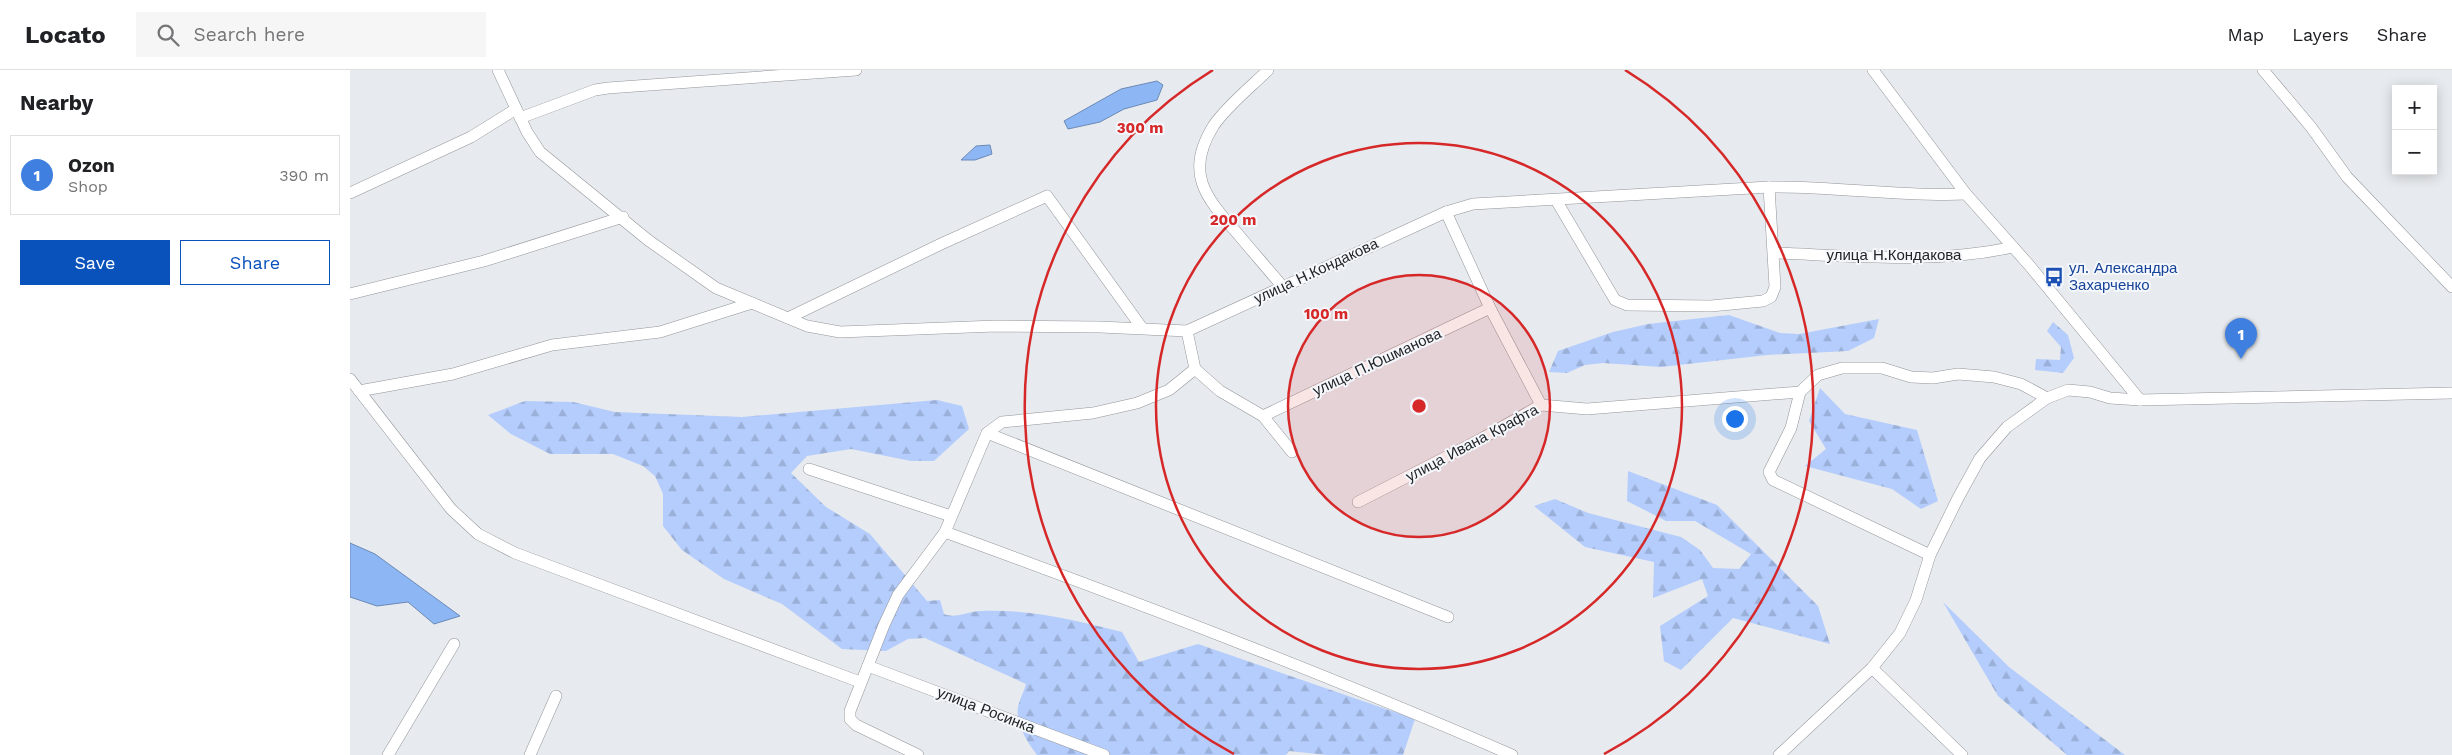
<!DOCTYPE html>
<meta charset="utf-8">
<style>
:root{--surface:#fff;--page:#f6f6f6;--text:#202124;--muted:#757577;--line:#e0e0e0;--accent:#0952bc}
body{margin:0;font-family:"Work Sans",sans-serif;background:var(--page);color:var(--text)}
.controls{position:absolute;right:15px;top:15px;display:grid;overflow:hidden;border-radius:0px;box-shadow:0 2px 12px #0003}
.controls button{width:45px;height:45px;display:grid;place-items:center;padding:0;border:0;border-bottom:1px solid var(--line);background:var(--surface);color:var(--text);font:25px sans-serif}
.you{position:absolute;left:1384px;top:348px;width:18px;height:18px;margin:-12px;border:4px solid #fff;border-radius:50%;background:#1a73e8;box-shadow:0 0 0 8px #1a73e833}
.badge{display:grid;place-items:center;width:32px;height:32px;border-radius:50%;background:var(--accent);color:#fff;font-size:16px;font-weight:700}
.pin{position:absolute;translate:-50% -41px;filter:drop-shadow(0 1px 2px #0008)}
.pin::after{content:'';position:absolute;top:26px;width:18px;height:15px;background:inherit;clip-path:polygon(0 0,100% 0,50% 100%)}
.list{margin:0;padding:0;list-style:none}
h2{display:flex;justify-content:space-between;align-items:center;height:65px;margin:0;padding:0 20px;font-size:21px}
h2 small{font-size:16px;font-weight:400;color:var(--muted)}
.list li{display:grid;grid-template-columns:32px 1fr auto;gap:15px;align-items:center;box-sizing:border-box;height:80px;margin:0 10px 10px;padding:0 10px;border:1px solid var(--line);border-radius:0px}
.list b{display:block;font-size:19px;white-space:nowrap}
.list p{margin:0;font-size:16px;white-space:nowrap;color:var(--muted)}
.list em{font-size:16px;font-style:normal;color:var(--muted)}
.actions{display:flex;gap:10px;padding:15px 20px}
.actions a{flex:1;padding:11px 0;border:1px solid var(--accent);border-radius:0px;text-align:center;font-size:18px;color:var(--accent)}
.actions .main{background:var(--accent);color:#fff}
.icon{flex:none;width:28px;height:28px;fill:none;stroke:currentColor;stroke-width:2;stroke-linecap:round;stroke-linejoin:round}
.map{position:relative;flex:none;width:2102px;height:685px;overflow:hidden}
header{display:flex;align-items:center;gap:30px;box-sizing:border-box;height:70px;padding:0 25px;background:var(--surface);border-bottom:1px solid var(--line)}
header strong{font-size:24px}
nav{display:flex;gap:28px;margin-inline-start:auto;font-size:18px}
.search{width:350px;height:45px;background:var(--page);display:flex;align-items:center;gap:12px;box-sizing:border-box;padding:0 18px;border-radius:0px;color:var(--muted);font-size:19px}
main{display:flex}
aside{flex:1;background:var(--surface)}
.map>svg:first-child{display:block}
.forest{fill:url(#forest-firs)}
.water{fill:#8cb6f4;stroke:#6c8ab6}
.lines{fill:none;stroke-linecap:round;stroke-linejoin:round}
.minor-casing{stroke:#929599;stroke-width:12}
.minor{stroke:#fff;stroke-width:11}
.ring{fill:none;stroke:#d62828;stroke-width:2.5}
.labels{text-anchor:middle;stroke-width:4;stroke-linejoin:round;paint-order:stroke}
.street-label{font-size:15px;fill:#232426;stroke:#f4f7fb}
.transit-label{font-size:15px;fill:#164399;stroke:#f4f7fb;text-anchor:start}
.centre{fill:#d62828;stroke:#f4f7fb;stroke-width:2.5}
.ring-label{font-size:15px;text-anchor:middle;font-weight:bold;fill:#d62828;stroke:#f4f7fb;stroke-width:4;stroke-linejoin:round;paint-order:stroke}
</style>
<header>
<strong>Locato</strong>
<div class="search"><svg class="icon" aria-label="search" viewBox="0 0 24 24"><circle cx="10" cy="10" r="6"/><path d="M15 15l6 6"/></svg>Search here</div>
<nav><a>Map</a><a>Layers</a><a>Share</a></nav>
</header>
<main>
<aside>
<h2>Nearby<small></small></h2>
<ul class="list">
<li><span class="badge" style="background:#3f7fe0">1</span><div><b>Ozon</b><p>Shop</p></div><em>390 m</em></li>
</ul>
<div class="actions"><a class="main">Save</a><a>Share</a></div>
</aside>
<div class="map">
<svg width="2102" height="685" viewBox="0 0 2102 685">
<defs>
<pattern id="forest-firs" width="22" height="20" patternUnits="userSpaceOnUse" patternTransform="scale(1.25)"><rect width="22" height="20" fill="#b5cdfc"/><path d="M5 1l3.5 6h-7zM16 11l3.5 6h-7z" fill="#9bb0d8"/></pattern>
</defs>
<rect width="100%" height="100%" fill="#e7eaee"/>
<g class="forest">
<path d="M1379 245 1430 263 1449 264 1529 249 1524 268 1498 281 1417 285 1311 297 1253 293 1235 295 1217 303 1199 302 1208 281 1263 262 1298 254Z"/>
<path d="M1703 252 1718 265 1724 288 1713 303 1685 300 1686 289 1710 290 1711 277 1697 261Z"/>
<path d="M1470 318 1495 344 1567 360 1588 431 1571 439 1542 419 1455 396 1476 379 1459 351Z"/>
<path d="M587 330 612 336 619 359 584 391H561L501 379 457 386 441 403 476 437 520 464 577 531 590 530 594 544C605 549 619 541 631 541 679 539 726 550 772 562L789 592 848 574 1065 649 1053 685H977L939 681 936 685H687C677 672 663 650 669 633 671 627 674 621 676 614L575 568 558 569 536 581 492 579 432 534 374 509 332 480 313 456V424L305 406 293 396 263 384H200L161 364 138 345 175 331 223 332 265 342 392 347Z"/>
<path d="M1278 401 1367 435 1468 536 1480 574 1383 548 1331 600 1314 591 1310 556 1358 526 1352 509 1303 528 1304 492 1235 477 1184 436 1205 429 1238 443 1331 467 1350 480 1363 498 1389 499 1401 484 1345 451H1316L1277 431Z"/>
<path d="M1593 532 1659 597 1775 685H1717L1648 626Z"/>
</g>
<g class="water">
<path d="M807 11 813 15 807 30 774 39 750 52 718 59 714 51 771 19Z"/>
<path d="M640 75 642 84 625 90H611L626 76Z"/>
<path d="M0 473 25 484 110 546 84 554 58 532 27 536 0 527Z"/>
</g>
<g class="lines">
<defs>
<g id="minor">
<path d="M148 0 177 62 190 82 298 170 366 218 457 256 490 262 646 256 750 257 837 261 1096 142 1123 134 1419 117C1485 116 1550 127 1616 124"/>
<path d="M918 0C902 16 877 36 864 55 834 102 855 127 887 163 902 181 917 198 932 216"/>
<path d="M1523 0 1616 124 1679 195 1790 330"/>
<path d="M1913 0 1961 57 1997 107 2102 217"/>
<path d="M170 48 245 20 258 18 506 0"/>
<path d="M0 123 121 67 166 39"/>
<path d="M1206 130 1265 230 1277 235 1361 236 1413 231 1421 227 1425 217 1419 117"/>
<path d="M1096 142 1140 238 1191 335"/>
<path d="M1425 183C1504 186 1585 194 1663 177"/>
<path d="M0 224 134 191 273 147"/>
<path d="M438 248 591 174 697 126 792 258"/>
<path d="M845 299 870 321 913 346 942 382"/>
<path d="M0 309 101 439 128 464 165 483 510 612"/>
<path d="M9 321 103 304 202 275 310 262 402 233"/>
<path d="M1450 322 1441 358 1419 402 1423 410 1580 485"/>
<path d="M913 346 1140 238"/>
<path d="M637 363 1098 547"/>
<path d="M459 399 601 446"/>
<path d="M1008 432 1131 369 1191 335 1237 339 1450 322 1468 305 1492 298H1532L1561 307 1583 308 1608 304 1644 307 1671 314 1697 328"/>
<path d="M595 462C786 532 976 604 1162 685"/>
<path d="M518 596 754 685"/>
<path d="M1522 598 1612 685"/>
<path d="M38 685 104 574"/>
<path d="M180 685 206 626"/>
<path d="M568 685 506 655 500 649V641L534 555 548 525 595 462 637 363 652 352 743 343 787 333 819 320 845 299 837 261"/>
<path d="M1429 685 1522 598 1550 563 1566 530 1580 485 1608 428 1630 388 1657 357 1697 328 1718 320 1740 322 1760 328 1790 330 2102 323"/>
</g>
</defs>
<use href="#minor" class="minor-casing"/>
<use href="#minor" class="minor"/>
</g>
<circle cx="1069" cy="336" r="131" fill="#d62828" fill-opacity=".12"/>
<g class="ring">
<circle cx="1069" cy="336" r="131"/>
<circle cx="1069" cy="336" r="263"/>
<path d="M884 684A394 394 0 0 1 863 0M1275 0A394 394 0 0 1 1254 684"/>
</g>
<defs>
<symbol id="bus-bare" viewBox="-9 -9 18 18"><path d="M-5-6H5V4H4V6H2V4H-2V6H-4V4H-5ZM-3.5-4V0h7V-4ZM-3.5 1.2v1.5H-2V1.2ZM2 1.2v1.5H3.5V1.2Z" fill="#1a4fb4" stroke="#f4f7fb" stroke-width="2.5" paint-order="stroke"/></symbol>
</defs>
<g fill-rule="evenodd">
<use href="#bus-bare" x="1690" y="193" width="28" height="28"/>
</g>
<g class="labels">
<g class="street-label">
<text x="1544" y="190">улица Н.Кондакова</text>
<text transform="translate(966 201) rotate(-25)" y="5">улица Н.Кондакова</text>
<text transform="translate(1027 292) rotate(-25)" y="5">улица П.Юшманова</text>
<text transform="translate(1122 373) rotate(-28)" y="5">улица Ивана Крафта</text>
<text transform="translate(636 640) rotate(21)" y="5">улица Росинка</text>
</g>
<g class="transit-label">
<text x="1719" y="203">ул. Александра<tspan x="1719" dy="17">Захарченко</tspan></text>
</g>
</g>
<circle cx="1069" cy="336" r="8" class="centre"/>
<g class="ring-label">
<text x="790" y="63">300 m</text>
<text x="883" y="155">200 m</text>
<text x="976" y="249">100 m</text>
</g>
</svg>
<div class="controls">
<button>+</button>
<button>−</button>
</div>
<div class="you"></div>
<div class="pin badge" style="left:1891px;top:289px;background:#3f7fe0">1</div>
</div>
</main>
